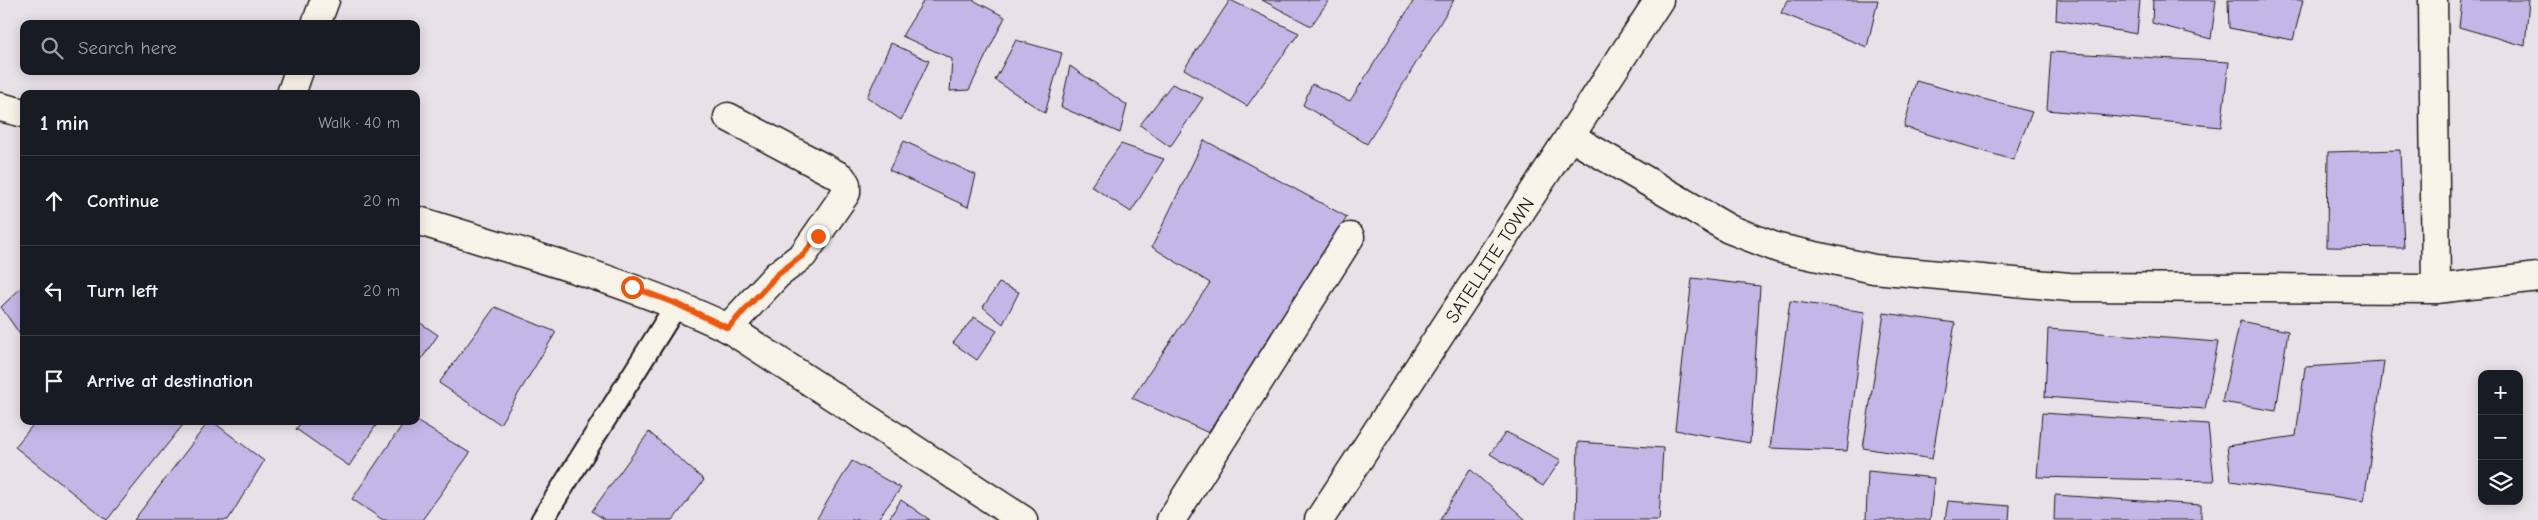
<!DOCTYPE html>
<meta charset="utf-8">
<style>
:root{--surface:#171b24;--page:#20242c;--text:#f1f3f6;--muted:#9ea1a6;--line:#363941}
body{margin:0;font-family:"Comic Neue",sans-serif;background:var(--page);color:var(--text)}
.controls{position:absolute;right:15px;bottom:15px;display:grid;overflow:hidden;border-radius:10px;box-shadow:0 2px 12px #0003}
.controls button{width:45px;height:45px;display:grid;place-items:center;padding:0;border:0;border-bottom:1px solid var(--line);background:var(--surface);color:var(--text);font:25px sans-serif}
.stop{position:absolute;width:15px;height:15px;margin:-11px;border:4px solid #ea580c;border-radius:50%;background:#fff}
.stop.end{background:#ea580c;border-color:#fff;box-shadow:0 1px 5px #0008}
.list{margin:0;padding:0;list-style:none}
h2{display:flex;justify-content:space-between;align-items:center;height:65px;margin:0;padding:0 20px;font-size:21px}
h2 small{font-size:16px;font-weight:400;color:var(--muted)}
.list li{display:grid;grid-template-columns:32px 1fr auto;gap:15px;align-items:center;box-sizing:border-box;height:90px;padding:0 20px;border-top:1px solid var(--line)}
.list b{display:block;font-size:19px;white-space:nowrap}
.list em{font-size:16px;font-style:normal;color:var(--muted)}
.icon{flex:none;width:28px;height:28px;fill:none;stroke:currentColor;stroke-width:2;stroke-linecap:round;stroke-linejoin:round}
.map{position:relative;flex:none;width:2538px;height:520px;overflow:hidden}
.search{position:absolute;background:var(--surface);box-shadow:0 2px 12px #0003;left:20px;top:20px;width:400px;height:55px;display:flex;align-items:center;gap:12px;box-sizing:border-box;padding:0 18px;border-radius:10px;color:var(--muted);font-size:19px}
.panel{position:absolute;background:var(--surface);box-shadow:0 2px 12px #0003;left:20px;top:90px;width:400px;height:335px;border-radius:10px}
.map>svg:first-child{display:block}
.building{fill:#c4b7e8;stroke:#1c1c1c}
.lines{fill:none;stroke-linecap:round;stroke-linejoin:round}
.lane-casing{stroke:#1c1c1c;stroke-width:25}
.street-casing{stroke:#1c1c1c;stroke-width:31}
.lane{stroke:#f7f3e8;stroke-width:21}
.street{stroke:#f7f3e8;stroke-width:28}
.route{stroke:#ea580c;stroke-width:6}
.labels{text-anchor:middle;stroke-width:5;stroke-linejoin:round;paint-order:stroke}
.street-label{font-size:19px;fill:#1c1c1c;stroke:#f7f3e8}
</style>
<div class="map">
<svg width="2538" height="520" viewBox="0 0 2538 520">
<rect width="100%" height="100%" fill="#e8e1e8"/>
<filter id="ink" filterUnits="userSpaceOnUse"><feTurbulence type="fractalNoise" baseFrequency=".02" numOctaves="2"/><feDisplacementMap in="SourceGraphic" scale="10" xChannelSelector="R" yChannelSelector="G"/><feConvolveMatrix kernelMatrix="1 2 1 2 8 2 1 2 1" color-interpolation-filters="sRGB"/></filter>
<g filter="url(#ink)">
<g class="building">
<path d="M924 0H973L1005 17 969 90 950 91 952 59 902 36Z"/>
<path d="M1230 0 1299 33 1247 106 1184 69Z"/>
<path d="M1262 0H1329L1311 26Z"/>
<path d="M1409 0H1454L1367 144 1303 105 1312 84 1350 101 1413 2Z"/>
<path d="M1787 0H1878L1867 47 1781 13Z"/>
<path d="M2057 0H2140L2137 34 2056 20Z"/>
<path d="M2153 0H2216L2211 39 2152 23Z"/>
<path d="M2228 0H2303L2293 40 2229 28Z"/>
<path d="M2462 0H2529L2525 46 2459 27Z"/>
<path d="M1016 40 1062 53 1045 113 995 80Z"/>
<path d="M891 43 929 61 901 120 867 97Z"/>
<path d="M2051 52 2229 62 2221 127 2047 110Z"/>
<path d="M1070 66 1127 105 1120 133 1061 107Z"/>
<path d="M1916 81 2032 112 2013 160 1904 127Z"/>
<path d="M1172 84 1203 98 1170 147 1140 125Z"/>
<path d="M1204 140 1347 217 1211 434 1132 398 1210 283 1152 247Z"/>
<path d="M904 141 976 175 968 207 889 170Z"/>
<path d="M1121 144 1164 159 1131 212 1091 186Z"/>
<path d="M2400 150 2404 248 2327 247 2328 152Z"/>
<path d="M1692 278 1760 286 1750 443 1675 430Z"/>
<path d="M999 283 1019 292 1003 324 983 307Z"/>
<path d="M24 285V340L1 307Z"/>
<path d="M1790 301 1865 312 1847 451 1770 448Z"/>
<path d="M495 307 556 332 500 424 439 383Z"/>
<path d="M1884 313 1955 323 1932 459 1863 448Z"/>
<path d="M974 317 997 331 977 360 953 343Z"/>
<path d="M416 320 438 335 416 367Z"/>
<path d="M2240 321 2288 331 2276 411 2222 402Z"/>
<path d="M2048 329 2218 342 2205 409 2045 397Z"/>
<path d="M2384 362 2364 501 2231 481 2227 446 2296 436 2305 367Z"/>
<path d="M2042 413 2208 424 2214 481 2037 477Z"/>
<path d="M36 421H186L107 520 15 447Z"/>
<path d="M209 421H212L264 461 228 520H134Z"/>
<path d="M302 421H379L349 466 296 429Z"/>
<path d="M405 421H416L470 453 422 520H383L352 499Z"/>
<path d="M649 432 704 480 673 520H605L592 511Z"/>
<path d="M1506 432 1561 460 1543 486 1490 454Z"/>
<path d="M1578 442 1663 448 1659 520H1576Z"/>
<path d="M852 461 901 488 877 520H816Z"/>
<path d="M1470 469 1526 520H1440Z"/>
<path d="M1868 471 1934 478 1930 520H1866Z"/>
<path d="M2055 495 2201 505V520H2054Z"/>
<path d="M901 500 930 520H888Z"/>
<path d="M1948 501 2010 506 2009 520H1945Z"/>
</g>
<g class="lines">
<defs>
<path id="lane" d="M542 520 677 304"/>
<g id="street">
<path d="M2433 0 2436 289"/>
<path d="M316 24 325 0"/>
<path d="M291 94 299 71"/>
<path d="M0 107 24 113"/>
<path d="M728 117 841 177 846 184V193L803 255 777 275 728 328"/>
<path d="M1571 137 1729 229 1778 248 1874 269 2069 287 2436 289 2538 277"/>
<path d="M416 220C522 253 628 281 728 328L1023 520"/>
<path d="M1171 520 1350 237"/>
<path id="s1" d="M1319 520 1659 0"/>
</g>
</defs>
<use href="#lane" class="lane-casing"/>
<use href="#street" class="street-casing"/>
<use href="#lane" class="lane"/>
<use href="#street" class="street"/>
</g>
</g>
<g class="lines" filter="url(#ink)">
<path class="route" d="M632 287 677 304 728 328 777 275 803 255 818 236"/>
</g>
<g class="labels">
<g class="street-label">
<text dy="7" stroke="none"><textPath href="#s1" startOffset="311">SATELLITE TOWN</textPath></text>
</g>
</g>
</svg>
<div class="controls">
<button>+</button>
<button>−</button>
<button><svg class="icon" aria-label="layers" viewBox="0 0 24 24"><path d="M12 4l9 5-9 5-9-5zM3 14l9 5 9-5"/></svg></button>
</div>
<div class="stop" style="left:632px;top:287px"></div>
<div class="stop end" style="left:818px;top:236px"></div>
<div class="search"><svg class="icon" aria-label="search" viewBox="0 0 24 24"><circle cx="10" cy="10" r="6"/><path d="M15 15l6 6"/></svg>Search here</div>
<section class="panel">
<h2>1 min<small>Walk · 40 m</small></h2>
<ul class="list">
<li><svg class="icon" aria-label="ahead" viewBox="0 0 24 24"><path d="M12 20V5M6 11l6-6 6 6"/></svg><div><b>Continue</b></div><em>20 m</em></li>
<li><svg class="icon" aria-label="left" viewBox="0 0 24 24"><path d="M17 20v-9H6M10 6l-5 5 5 5"/></svg><div><b>Turn left</b></div><em>20 m</em></li>
<li><svg class="icon" aria-label="arrive" viewBox="0 0 24 24"><path d="M6 21V4h12l-3 4 3 4H6"/></svg><div><b>Arrive at destination</b></div></li>
</ul>
</section>
</div>
